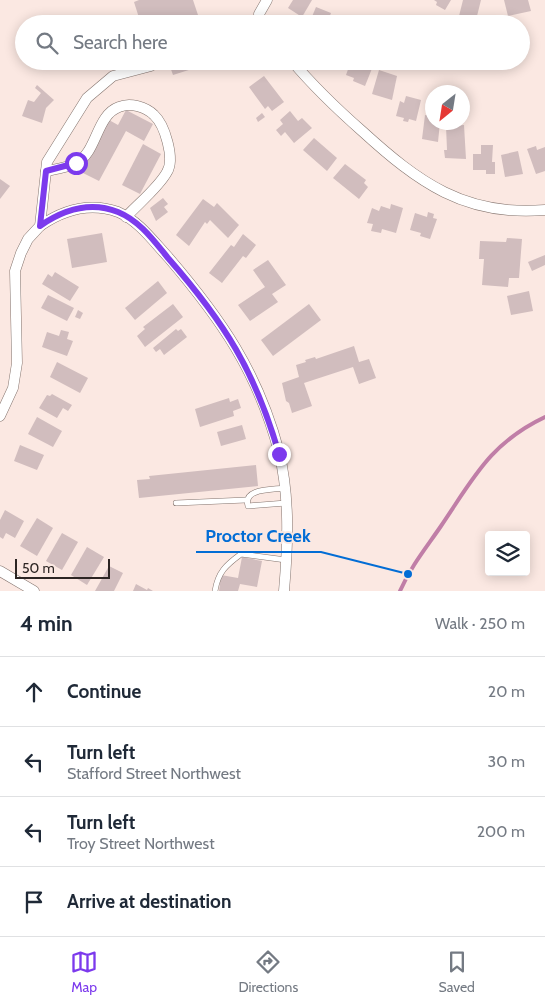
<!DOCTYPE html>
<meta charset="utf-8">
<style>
:root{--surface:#fff;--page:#f2f2f3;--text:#1f2937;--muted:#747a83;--line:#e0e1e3;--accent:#7c3aed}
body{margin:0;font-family:Cabin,sans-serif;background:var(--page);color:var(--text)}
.controls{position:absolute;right:15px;bottom:15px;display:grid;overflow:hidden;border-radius:5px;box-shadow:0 2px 12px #0003}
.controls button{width:45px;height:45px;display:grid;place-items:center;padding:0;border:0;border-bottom:1px solid var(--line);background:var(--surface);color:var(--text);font:25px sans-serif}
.compass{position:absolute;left:425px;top:85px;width:45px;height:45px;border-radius:50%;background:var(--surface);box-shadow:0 2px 12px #0003;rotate:210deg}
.scale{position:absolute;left:15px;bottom:12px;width:95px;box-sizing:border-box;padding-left:5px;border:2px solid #2c2523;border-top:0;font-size:14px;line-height:18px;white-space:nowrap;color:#2c2523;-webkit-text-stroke:4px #fbe8e2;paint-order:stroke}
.stop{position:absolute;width:15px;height:15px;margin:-11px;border:4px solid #7c3aed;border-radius:50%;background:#fff}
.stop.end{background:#7c3aed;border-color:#fff;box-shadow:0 1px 5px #0008}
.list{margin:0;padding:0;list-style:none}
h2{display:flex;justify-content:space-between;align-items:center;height:65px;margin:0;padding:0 20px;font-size:21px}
h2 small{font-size:16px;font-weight:400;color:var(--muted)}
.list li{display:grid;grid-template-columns:32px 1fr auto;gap:15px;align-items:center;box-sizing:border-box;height:70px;padding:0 20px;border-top:1px solid var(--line)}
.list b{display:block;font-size:19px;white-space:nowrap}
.list p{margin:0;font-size:16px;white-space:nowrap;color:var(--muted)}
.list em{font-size:16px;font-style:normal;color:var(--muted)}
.icon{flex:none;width:28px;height:28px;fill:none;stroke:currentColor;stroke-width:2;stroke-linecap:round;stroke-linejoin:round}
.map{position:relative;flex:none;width:545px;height:591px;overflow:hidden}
.search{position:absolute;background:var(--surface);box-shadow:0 2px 12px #0003;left:15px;right:15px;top:15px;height:55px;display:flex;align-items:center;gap:12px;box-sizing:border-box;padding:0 18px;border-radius:28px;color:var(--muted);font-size:19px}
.sheet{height:345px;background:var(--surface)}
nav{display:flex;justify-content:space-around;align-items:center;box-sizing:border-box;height:70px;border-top:1px solid var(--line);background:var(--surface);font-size:14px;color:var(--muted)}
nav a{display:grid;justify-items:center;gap:2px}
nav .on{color:var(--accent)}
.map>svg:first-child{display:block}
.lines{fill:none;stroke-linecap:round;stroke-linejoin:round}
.stream{stroke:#c07ea7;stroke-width:4}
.building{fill:#d1bdbe}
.lane-casing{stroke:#84746e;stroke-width:6}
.street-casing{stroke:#84746e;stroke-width:11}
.lane{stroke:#fff;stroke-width:5}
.street{stroke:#fff;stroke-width:10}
.route{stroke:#7c3aed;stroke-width:6}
.leader{fill:none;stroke:#026dd5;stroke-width:2}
.callout-dot{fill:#026dd5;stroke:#fbe8e2;stroke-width:2}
.callout-label{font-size:18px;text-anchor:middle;font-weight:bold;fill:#026dd5;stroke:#fbe8e2;stroke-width:4;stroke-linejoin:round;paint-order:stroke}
</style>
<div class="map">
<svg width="545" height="591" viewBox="0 0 545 591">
<rect width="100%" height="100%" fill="#fbe8e2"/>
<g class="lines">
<path class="stream" d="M400 591C411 566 426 548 441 526 473 479 490 443 545 417"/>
</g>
<g class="building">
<path d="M139 0H193L201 24H141L134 2Z"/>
<path d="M293 0H312L302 17 288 8Z"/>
<path d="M434 0H451L445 10 436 5 437 2Z"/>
<path d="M463 0H481L475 24H457Z"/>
<path d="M504 0H528L531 11 508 16Z"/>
<path d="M316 7 331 13 327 24H309Z"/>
<path d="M168 61H214V62L173 75Z"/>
<path d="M351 61H361L373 66 365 86 353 81 354 78 346 75Z"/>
<path d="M379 70 397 76 392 100 372 94Z"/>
<path d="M264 76 284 102 272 111 268 106 265 109 249 87Z"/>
<path d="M37 85 54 100 46 108 42 123 22 116 28 100 34 102 41 93 35 88Z"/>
<path d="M406 96 421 100 416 121 409 119 408 122 403 121 404 118 396 116 400 101 404 103Z"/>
<path d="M126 110 153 124 144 141 126 131 99 181 81 172 109 120 118 125Z"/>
<path d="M290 111 298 121 302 118 312 128 294 143 285 132 281 136 276 130 283 124 280 120Z"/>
<path d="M262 113 265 117 258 122 256 118Z"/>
<path d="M425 115 432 116V122H440L438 142 422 139Z"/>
<path d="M464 125 466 159 445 158 444 150H447L446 126Z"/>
<path d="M314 138 337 158 327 171 303 150Z"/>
<path d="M143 144 161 154 140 194 122 185Z"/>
<path d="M481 145H493L492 162H495V174H486V170H473V154H481Z"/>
<path d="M536 146 537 150 545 147V171L536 174 527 149Z"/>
<path d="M518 151 523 174 505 177 501 155Z"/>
<path d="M345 164 366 180 364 183 368 187 359 199 333 178Z"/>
<path d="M0 179 10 186 0 199Z"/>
<path d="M163 198 168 204 164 207 168 212 156 221 150 208Z"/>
<path d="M203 199 214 207 217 203 239 225 228 238 210 220 207 224 205 222 189 246 176 235Z"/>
<path d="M391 204 403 208 396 233 382 229 381 233 371 231 373 224 367 223 372 208 379 211 381 206 390 209Z"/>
<path d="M428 212 434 214 433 218 437 219 430 239 420 236 421 233 410 230 415 213 427 217Z"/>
<path d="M102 233 107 262 72 268 67 239Z"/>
<path d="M243 234 256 245 246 258 243 256 222 283 209 273 231 245 234 247Z"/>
<path d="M507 238 522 239 519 278H509L508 287 482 285 484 259H479L480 241 506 242Z"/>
<path d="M545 255V265L532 271 528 262Z"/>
<path d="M268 260 286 285 272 294 278 302 250 321 238 305 265 287 253 270Z"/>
<path d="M55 272 79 287 70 301 42 284 48 274 52 277Z"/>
<path d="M158 281 167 293 135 320 125 308Z"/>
<path d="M529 291 533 311 511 315 507 296Z"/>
<path d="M48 295 74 308 67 321 41 308Z"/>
<path d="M173 304 183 317 145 347 137 336 145 329 143 327Z"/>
<path d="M309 304 321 320 273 356 261 340Z"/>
<path d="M78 310 83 313 80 319 75 317Z"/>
<path d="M176 329 178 331 181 329 187 337 164 355 160 349 156 352 153 348Z"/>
<path d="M61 330 69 332 67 339 73 341 67 356 42 347 47 332 59 336Z"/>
<path d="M354 346 359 362 369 359 376 378 359 384 353 367 304 383 312 406 292 413 289 403 286 401 282 383 299 377 296 365 306 362 305 360 315 357 316 359Z"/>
<path d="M57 362 88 378 80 393 50 377Z"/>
<path d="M52 394 72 405 68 411 63 408 57 418 39 408 47 395 50 396Z"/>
<path d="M229 398 230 402 238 399 241 408 233 411 234 416 200 427 195 409Z"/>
<path d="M37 417 62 431 53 447 28 434Z"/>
<path d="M242 425 246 439 221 446 217 432Z"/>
<path d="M20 445 44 455 37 470 14 461Z"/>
<path d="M256 465 258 486 139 498 137 480 150 479 149 476Z"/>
<path d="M5 510 24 521 15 538 6 533 3 539 0 537V520Z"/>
<path d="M37 518 53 528 37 556 20 546Z"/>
<path d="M62 533 78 542 62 570 46 561Z"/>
<path d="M87 547 104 557 87 585 71 575Z"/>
<path d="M242 557 262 561 257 587 240 584 238 591H219L221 575 238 578Z"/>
<path d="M109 566 123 573 114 591H95Z"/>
<path d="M136 584 147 590 148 588 153 591H133Z"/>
</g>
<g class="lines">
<defs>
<g id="lane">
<path d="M285 488C272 490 243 488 248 506L286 503"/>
<path d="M176 503 246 500"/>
<path d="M215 591C218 572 226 565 241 554L286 560"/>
</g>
<g id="street">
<path d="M260 24 259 14 267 0"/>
<path d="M292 61C314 87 337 109 362 131 418 182 465 217 545 210"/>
<path d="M46 171C56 169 67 168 76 163 97 153 96 115 119 107 130 102 146 107 154 115 165 125 175 159 167 172 159 187 138 204 126 217"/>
<path d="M40 226C63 210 90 202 118 212 139 221 153 241 168 257 221 319 258 372 279 452 290 498 288 545 284 591"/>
<path d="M0 416 13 388 17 363 15 271 21 253 28 239 40 226 47 162 87 98 113 76 151 66"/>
<path d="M0 571 34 591"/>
</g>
</defs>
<use href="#lane" class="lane-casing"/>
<use href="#street" class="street-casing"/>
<use href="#lane" class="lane"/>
<use href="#street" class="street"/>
</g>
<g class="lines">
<path class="route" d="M76 163 46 171 40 226C63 210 90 201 118 212 140 221 154 241 168 258 225 323 255 371 279 454"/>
</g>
<path class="leader" d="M408 574L321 552H196"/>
<circle class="callout-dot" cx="408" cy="574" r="5"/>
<g class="callout-label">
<text x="258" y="542">Proctor Creek</text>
</g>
</svg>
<div class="controls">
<button><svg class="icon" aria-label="layers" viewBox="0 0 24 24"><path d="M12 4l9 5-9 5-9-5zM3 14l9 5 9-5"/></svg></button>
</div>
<svg class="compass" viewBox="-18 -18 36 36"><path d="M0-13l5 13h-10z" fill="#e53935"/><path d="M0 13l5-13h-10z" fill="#747a83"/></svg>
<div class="scale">50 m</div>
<div class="stop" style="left:76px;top:163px"></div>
<div class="stop end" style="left:279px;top:454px"></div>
<div class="search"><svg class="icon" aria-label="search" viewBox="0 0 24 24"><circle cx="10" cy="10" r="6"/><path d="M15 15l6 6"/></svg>Search here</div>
</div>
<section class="sheet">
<h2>4 min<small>Walk · 250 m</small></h2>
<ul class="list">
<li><svg class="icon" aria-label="ahead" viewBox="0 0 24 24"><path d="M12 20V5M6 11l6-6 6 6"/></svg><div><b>Continue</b></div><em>20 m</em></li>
<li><svg class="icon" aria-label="left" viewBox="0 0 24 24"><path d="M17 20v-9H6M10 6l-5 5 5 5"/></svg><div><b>Turn left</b><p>Stafford Street Northwest</p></div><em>30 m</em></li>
<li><svg class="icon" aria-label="left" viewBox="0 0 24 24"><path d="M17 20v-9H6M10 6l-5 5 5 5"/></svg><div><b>Turn left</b><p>Troy Street Northwest</p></div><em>200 m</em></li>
<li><svg class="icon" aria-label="arrive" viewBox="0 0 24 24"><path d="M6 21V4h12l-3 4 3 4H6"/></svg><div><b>Arrive at destination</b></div></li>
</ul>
</section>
<nav>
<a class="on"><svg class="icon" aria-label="map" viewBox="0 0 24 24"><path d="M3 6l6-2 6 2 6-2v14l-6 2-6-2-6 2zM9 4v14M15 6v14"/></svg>Map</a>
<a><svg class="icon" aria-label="directions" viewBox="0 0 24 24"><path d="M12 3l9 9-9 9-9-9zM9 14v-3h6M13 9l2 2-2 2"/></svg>Directions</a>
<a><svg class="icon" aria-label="saved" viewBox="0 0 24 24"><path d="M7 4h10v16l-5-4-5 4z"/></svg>Saved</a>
</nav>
